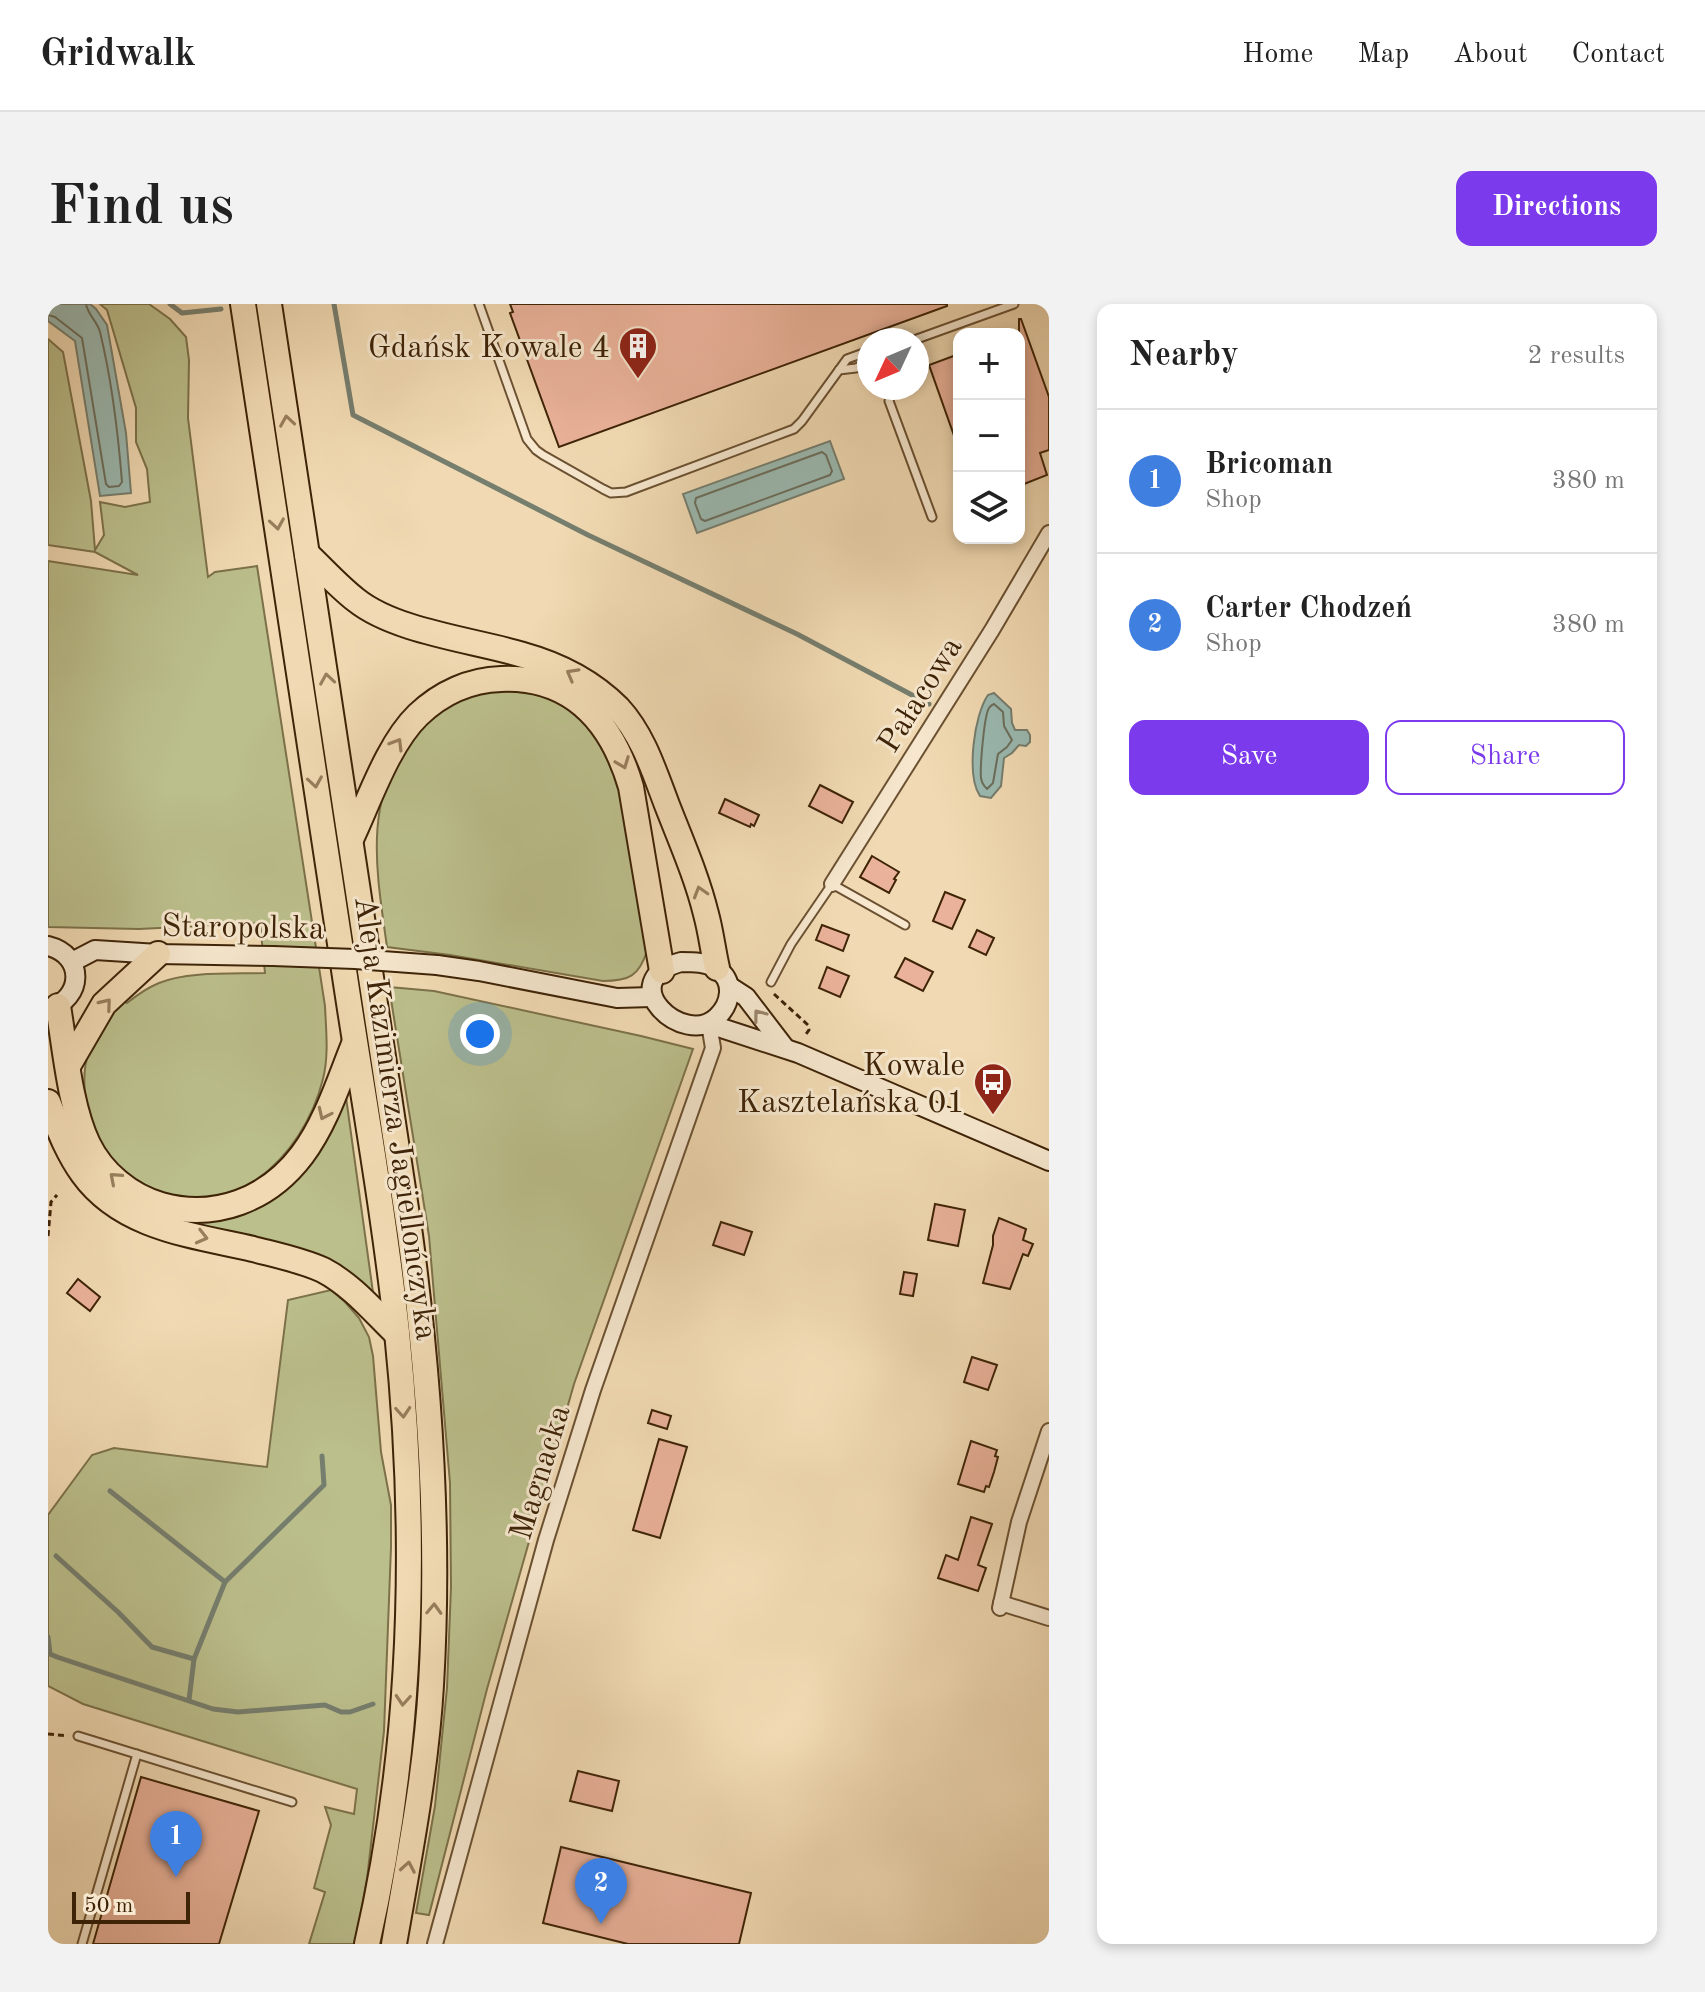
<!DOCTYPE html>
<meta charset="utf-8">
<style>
:root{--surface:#fff;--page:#f2f2f2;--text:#222;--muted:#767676;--line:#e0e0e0;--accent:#7c3aed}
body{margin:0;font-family:"Old Standard TT",serif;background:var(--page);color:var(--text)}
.controls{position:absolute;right:24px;top:24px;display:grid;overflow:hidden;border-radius:16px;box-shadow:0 4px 12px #0003}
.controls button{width:72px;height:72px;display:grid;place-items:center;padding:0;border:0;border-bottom:2px solid var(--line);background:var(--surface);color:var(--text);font:40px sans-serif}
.compass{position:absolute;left:809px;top:24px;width:72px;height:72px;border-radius:50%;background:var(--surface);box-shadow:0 4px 12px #0003;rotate:226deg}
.scale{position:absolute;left:24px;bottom:20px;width:118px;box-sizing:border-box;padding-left:8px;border:4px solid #3e2307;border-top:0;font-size:22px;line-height:28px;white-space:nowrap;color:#3e2307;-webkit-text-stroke:6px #f6e7ce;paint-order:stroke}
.you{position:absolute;left:432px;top:730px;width:28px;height:28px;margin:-20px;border:6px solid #fff;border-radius:50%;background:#1a73e8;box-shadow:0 0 0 12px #1a73e833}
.badge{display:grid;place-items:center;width:52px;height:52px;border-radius:50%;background:var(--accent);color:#fff;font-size:26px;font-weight:700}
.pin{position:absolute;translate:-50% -66px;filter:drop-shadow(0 2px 4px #0008)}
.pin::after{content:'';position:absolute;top:42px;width:28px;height:24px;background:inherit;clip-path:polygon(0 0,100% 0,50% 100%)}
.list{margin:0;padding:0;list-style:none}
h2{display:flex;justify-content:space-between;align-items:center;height:104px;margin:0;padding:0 32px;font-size:34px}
h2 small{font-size:26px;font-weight:400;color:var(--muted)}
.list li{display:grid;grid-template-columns:52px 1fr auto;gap:24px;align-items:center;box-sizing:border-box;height:144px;padding:0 32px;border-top:2px solid var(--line)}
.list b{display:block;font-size:30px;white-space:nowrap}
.list p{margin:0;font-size:26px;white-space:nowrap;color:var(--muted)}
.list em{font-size:26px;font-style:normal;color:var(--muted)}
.actions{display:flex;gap:16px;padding:24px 32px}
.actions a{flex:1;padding:18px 0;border:2px solid var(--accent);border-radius:16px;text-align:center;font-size:28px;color:var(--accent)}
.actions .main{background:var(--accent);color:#fff}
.icon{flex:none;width:44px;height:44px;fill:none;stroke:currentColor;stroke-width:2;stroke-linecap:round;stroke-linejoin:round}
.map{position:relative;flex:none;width:1001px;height:1640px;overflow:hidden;border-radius:16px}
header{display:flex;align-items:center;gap:48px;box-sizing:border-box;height:112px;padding:0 40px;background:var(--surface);border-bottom:2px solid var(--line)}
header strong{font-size:38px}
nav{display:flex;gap:44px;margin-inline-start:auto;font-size:28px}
.intro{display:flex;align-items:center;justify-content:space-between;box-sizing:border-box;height:192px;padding:0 48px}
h1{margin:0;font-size:56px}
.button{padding:20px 36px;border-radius:16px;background:var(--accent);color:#fff;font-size:28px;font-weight:700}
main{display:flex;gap:48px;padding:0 48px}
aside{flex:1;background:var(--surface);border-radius:16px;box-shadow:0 4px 12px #0003}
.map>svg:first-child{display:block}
.green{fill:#bbbf8c;stroke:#7c714a;stroke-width:2}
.water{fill:#9bbab2;stroke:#767e6e;stroke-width:2}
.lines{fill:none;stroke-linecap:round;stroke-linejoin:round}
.shore{stroke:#6c6e5c;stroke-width:2}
.stream{stroke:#767e6e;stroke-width:5}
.building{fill:#eab29a;stroke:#3e2307;stroke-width:2}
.lane-casing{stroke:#6b5132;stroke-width:11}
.street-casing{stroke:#6b5132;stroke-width:18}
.secondary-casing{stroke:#3e2307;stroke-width:22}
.highway-casing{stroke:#3e2307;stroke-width:28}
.path{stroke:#3e2307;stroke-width:3;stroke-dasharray:6 4;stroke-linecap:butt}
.lane{stroke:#f6e7ce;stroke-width:7}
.street{stroke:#f6e7ce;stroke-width:14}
.secondary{stroke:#f6e7ce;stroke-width:18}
.highway{stroke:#f1dab3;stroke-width:24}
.secondary-bridge-casing{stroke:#3e2307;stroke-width:22;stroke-linecap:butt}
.secondary-bridge{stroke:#f6e7ce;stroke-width:18}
.oneway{stroke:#987e5d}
.oneway2{stroke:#9a856a}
.labels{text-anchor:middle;stroke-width:6;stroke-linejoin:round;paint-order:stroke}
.poi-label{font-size:32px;fill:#3e2307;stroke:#f6e7ce;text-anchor:end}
.street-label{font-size:32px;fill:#3e2307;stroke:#f6e7ce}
</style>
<header>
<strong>Gridwalk</strong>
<nav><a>Home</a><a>Map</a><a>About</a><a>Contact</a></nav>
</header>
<div class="intro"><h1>Find us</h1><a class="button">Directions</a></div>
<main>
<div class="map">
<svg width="1001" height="1640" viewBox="0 0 1001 1640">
<rect width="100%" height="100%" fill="#f1dab3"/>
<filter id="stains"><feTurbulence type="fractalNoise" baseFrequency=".0025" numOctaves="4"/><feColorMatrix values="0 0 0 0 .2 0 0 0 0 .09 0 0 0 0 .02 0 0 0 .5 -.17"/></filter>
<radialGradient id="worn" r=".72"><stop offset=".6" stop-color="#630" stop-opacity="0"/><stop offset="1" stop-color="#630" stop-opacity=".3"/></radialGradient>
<g class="green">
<path d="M52 0H101L122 15 138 33 141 56 140 114 160 273 167 268 209 262 277 702C278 726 281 751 275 775 255 855 179 927 95 880 64 863 50 844 41 810 28 761 42 731 75 695L79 699C89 691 99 684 111 679 139 667 186 670 217 669L212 619 91 625 0 623V257L90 271 47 248 0 241V35L15 48 43 197 47 246 56 231 52 198 77 203 102 198 99 165 88 138V104L59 6Z"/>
<path d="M432 385H484L531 408 570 467 599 647C591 672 581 677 555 677L402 651 339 643C329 570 313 492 367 431 375 422 383 410 393 404 404 396 419 391 432 385Z"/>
<path d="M341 683 386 687 593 732 645 745 526 1080 439 1385 381 1611 368 1609 387 1502 399 1384 403 1283 402 1179 381 932Z"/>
<path d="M297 786 327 1003 312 983 131 917 160 918 189 913 217 900 240 883 263 858Z"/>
<path d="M283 986 297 998 311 1014 321 1033 325 1052 333 1148 343 1201V1243L336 1427 319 1575 307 1640H261L277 1588 266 1584 283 1521 277 1503 306 1510 309 1485 35 1400 0 1382V1211L44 1151 66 1144 219 1163 240 996Z"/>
</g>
<g class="water">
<path d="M0 0H42L48 5 59 21 78 129 83 189 52 192 27 37 0 17Z"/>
<path d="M782 137 796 175 649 229 635 190Z"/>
<path d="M946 389 963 405 964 419 967 426H979L982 431V438L978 442 971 441 964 449 956 454 953 482 943 494 932 492C918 471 926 411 940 391Z"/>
</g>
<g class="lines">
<g class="shore">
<path d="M0 11 7 13 34 34 58 180 61 183 71 182 74 178C70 128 64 77 52 28 49 17 40 11 38 0"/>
<path d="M774 148 778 151 784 167 782 171 657 217 653 215 647 199 648 194Z"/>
<path d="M946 400 955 408 956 422 964 436 959 443 950 450 945 479 939 485C935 480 934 481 933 474 932 463 936 412 941 404 942 402 944 401 946 400Z"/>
</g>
<g class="stream">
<path d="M122 0 134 9 173 5"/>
<path d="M286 0 305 111 540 231 749 330 881 400"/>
<path d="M62 1187 177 1278"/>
<path d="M8 1252 70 1308 104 1343 146 1355"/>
<path d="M0 1333 2 1350 9 1353 165 1405 190 1408 277 1401 293 1408H302L325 1400"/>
<path d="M141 1396 146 1355 177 1278 276 1181 274 1152"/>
</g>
</g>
<g class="building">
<path d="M462 0H899V2L511 143 462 9 465 8Z"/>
<path d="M971 15H973L1001 93V146L992 149 999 171 971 182Z"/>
<path d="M911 50V140H909L881 61Z"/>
<path d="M772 481 805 498 794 519 761 502Z"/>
<path d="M677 495 711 511 706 522 703 520 702 523 671 509Z"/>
<path d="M824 552 851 568 846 575 848 576 841 589 812 573Z"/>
<path d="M897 588 917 596 904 625 885 617Z"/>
<path d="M774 621 801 631 795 647 768 636Z"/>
<path d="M929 626 946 634 938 651 921 643Z"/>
<path d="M857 654 885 668 875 687 847 673Z"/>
<path d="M779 663 801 672 792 693 771 684Z"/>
<path d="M887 900 917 906 910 942 880 936Z"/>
<path d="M951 914 978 925 975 936 985 940 980 952 975 950 962 985 935 979 945 941V932Z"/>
<path d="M673 918 704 928 696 951 665 941Z"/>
<path d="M856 968 869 970 865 992 852 990Z"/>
<path d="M30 975 52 993 42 1007 19 989Z"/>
<path d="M924 1053 949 1061 940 1086 916 1078Z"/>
<path d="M604 1106 623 1112 619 1125 600 1119Z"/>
<path d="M611 1135 639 1143 612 1234 585 1226Z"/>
<path d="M923 1137 949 1146 947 1152 950 1153 946 1168 941 1183 938 1182 936 1188 910 1180Z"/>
<path d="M923 1213 944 1220 930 1261 938 1264 930 1287 890 1274 898 1251 910 1256Z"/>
<path d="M530 1467 571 1477 564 1507 522 1497Z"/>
<path d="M93 1473 211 1507 171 1640H45Z"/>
<path d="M513 1543 703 1589 691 1640H580L495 1619Z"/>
</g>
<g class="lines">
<defs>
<g id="lane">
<path d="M431 0 479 135 488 146 495 151 555 185 563 189 578 188 746 125 754 117 799 55 821 47"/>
<path d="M866 36 966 0"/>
<path d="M791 66 808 64 821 58"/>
<path d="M845 84 841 97 884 213"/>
<path d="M723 678 743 640 784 580 857 621"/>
<path d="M30 1432 244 1498"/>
<path d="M34 1640 89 1450"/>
</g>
<g id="street">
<path d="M784 580 944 326 1001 229"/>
<path d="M953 1299 1001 1314"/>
<path d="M952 1304 971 1218 1001 1127"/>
<path d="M387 1640 498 1236 545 1086 665 744 661 720"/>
</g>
<g id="secondary">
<path d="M0 642C37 651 36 695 0 705"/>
<path d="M24 658 47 646 110 650 225 652"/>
<path d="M633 658C645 658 659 658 669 665 687 677 683 700 669 713 636 745 563 677 633 658Z"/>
<path d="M389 661 431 667 569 694 604 693"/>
<path d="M681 682 698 693 737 744"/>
<path d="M661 720 750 749 1001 857"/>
</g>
<g id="highway">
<path d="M195 0C229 222 262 444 296 666 314 787 336 907 349 1028 370 1232 365 1440 319 1640"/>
<path d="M221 0 362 931C382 1080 392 1231 383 1381 378 1468 361 1554 346 1640"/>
<path d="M259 250C275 265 291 283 308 296 348 328 426 336 475 351 511 361 543 377 570 404 595 431 606 467 619 501 633 537 649 573 658 610 663 628 665 647 669 664"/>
<path d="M303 535C321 497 340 440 370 411 393 389 422 376 453 375 525 372 564 418 583 483L614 667"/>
<path d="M10 702C17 744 22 803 40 840 54 869 82 892 113 901 167 916 220 896 254 851 278 819 291 777 306 740"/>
<path d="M20 762 56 700 110 650"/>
<path d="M0 798C10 823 19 848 35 870 74 924 144 931 205 945 228 951 253 956 275 966 304 981 326 1008 349 1030"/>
</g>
</defs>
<use href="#lane" class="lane-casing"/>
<use href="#street" class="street-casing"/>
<use href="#secondary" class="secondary-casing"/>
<use href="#highway" class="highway-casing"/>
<g class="path">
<path d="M726 690 760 721 761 726 756 733"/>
<path d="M0 932 3 898 9 891"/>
<path d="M0 1430 20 1432"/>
</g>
<use href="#lane" class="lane"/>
<use href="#street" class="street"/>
<use href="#secondary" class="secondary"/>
<use href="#highway" class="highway"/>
<defs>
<path id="secondary-bridge" d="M225 652 307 655 389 661"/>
</defs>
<use href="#secondary-bridge" class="secondary-bridge-casing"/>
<use href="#secondary-bridge" class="secondary-bridge"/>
</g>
<defs><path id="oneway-chevron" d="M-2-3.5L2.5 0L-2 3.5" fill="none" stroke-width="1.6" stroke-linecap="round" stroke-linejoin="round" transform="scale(2)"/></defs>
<g class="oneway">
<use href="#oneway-chevron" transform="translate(239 117) rotate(-99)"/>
<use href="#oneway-chevron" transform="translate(229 220) rotate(81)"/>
<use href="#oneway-chevron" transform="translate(524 370) rotate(-151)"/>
<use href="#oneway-chevron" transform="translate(279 375) rotate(-99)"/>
<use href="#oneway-chevron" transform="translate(349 440) rotate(-59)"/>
<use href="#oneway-chevron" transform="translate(575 459) rotate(69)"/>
<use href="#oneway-chevron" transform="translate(267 478) rotate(81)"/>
<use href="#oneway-chevron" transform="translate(652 588) rotate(-107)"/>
<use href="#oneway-chevron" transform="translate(58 700) rotate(-50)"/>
<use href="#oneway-chevron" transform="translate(276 810) rotate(115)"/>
<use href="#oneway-chevron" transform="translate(67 874) rotate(-139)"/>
<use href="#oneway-chevron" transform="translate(154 933) rotate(14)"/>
<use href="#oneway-chevron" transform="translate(355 1108) rotate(86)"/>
<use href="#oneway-chevron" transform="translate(386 1305) rotate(-88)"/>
<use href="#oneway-chevron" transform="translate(355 1396) rotate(94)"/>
<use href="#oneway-chevron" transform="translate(360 1563) rotate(-80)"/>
</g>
<use class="oneway2" href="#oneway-chevron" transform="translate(711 711) rotate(-127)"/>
<defs>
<symbol id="building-pin" viewBox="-11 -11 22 30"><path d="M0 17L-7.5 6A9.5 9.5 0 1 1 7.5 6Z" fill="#8f2418" stroke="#f6e7ce"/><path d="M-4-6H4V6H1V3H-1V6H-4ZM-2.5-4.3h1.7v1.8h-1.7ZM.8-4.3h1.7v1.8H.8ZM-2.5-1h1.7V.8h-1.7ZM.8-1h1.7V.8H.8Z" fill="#fff"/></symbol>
<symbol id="bus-pin" viewBox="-11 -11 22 30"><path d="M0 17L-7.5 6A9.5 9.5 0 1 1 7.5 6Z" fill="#8f2418" stroke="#f6e7ce"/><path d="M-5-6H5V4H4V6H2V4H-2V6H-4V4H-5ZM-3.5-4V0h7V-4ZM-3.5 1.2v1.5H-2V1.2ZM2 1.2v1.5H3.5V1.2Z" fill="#fff"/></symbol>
</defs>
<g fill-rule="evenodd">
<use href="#building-pin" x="568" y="20" width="44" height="60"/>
<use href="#bus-pin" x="923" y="756" width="44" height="60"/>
</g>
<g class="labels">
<g class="poi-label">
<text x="562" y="53">Gdańsk Kowale 4</text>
<text x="917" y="771">Kowale<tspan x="917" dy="37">Kasztelańska 01</tspan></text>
</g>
<g class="street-label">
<text transform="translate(871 390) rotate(-58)" y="11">Pałacowa</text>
<text transform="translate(195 622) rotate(1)" y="11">Staropolska</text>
<text transform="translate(349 814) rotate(82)" y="11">Aleja Kazimierza Jagiellończyka</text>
<text transform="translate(491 1168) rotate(-73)" y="11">Magnacka</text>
</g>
</g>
<rect width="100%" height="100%" filter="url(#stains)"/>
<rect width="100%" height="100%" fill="url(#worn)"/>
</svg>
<div class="controls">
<button>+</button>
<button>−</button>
<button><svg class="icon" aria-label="layers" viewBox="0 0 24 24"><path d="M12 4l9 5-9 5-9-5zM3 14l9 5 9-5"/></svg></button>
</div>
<svg class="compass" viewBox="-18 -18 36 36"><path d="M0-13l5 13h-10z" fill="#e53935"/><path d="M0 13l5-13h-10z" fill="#767676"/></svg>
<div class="scale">50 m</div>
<div class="you"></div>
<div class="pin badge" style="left:128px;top:1573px;background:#3f7fe0">1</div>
<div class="pin badge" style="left:553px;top:1620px;background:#3f7fe0">2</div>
</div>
<aside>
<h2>Nearby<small>2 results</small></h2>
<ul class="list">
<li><span class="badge" style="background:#3f7fe0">1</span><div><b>Bricoman</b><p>Shop</p></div><em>380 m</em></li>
<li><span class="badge" style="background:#3f7fe0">2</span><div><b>Carter Chodzeń</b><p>Shop</p></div><em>380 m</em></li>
</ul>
<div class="actions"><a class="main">Save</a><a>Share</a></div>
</aside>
</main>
